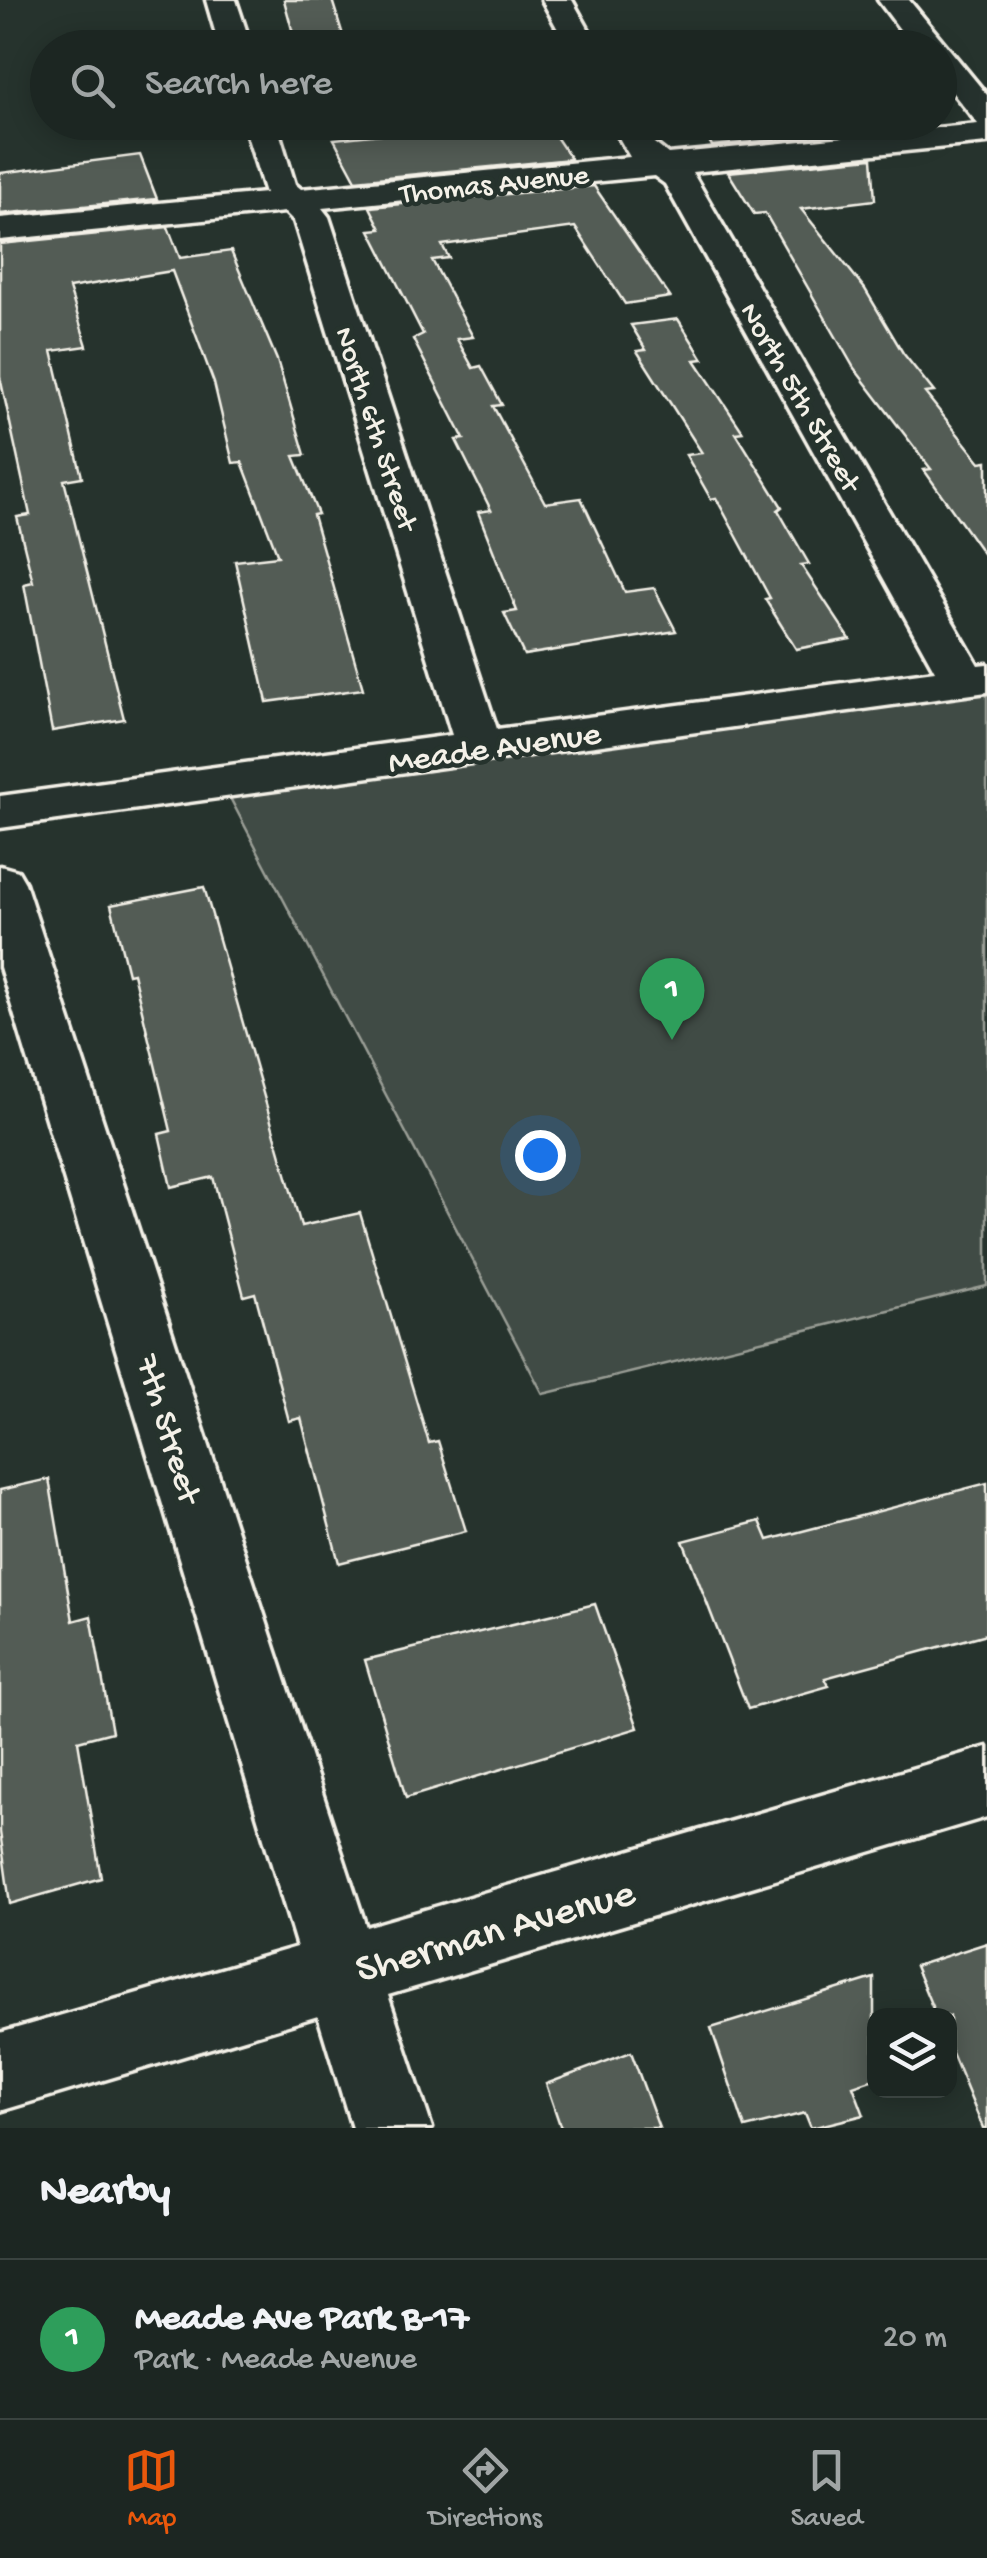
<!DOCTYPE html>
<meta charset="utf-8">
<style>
:root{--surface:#1c2622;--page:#252e2a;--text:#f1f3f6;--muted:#a0a5a5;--line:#3a4340;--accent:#ea580c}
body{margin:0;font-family:"Gochi Hand",sans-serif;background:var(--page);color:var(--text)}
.controls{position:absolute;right:30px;bottom:30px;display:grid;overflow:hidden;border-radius:20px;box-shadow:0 5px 25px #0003}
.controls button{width:90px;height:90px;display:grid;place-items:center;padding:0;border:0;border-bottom:2px solid var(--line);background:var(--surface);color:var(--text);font:50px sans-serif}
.you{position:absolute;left:540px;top:1155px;width:35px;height:35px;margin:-25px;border:8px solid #fff;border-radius:50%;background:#1a73e8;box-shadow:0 0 0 15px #1a73e833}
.badge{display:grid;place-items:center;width:65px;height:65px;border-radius:50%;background:var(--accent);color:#fff;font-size:32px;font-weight:700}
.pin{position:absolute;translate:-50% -82px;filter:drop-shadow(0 2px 5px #0008)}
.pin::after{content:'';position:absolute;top:52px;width:35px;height:30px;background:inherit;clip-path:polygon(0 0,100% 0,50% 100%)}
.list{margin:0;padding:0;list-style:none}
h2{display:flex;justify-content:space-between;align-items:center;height:130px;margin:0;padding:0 40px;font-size:42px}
h2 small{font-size:32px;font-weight:400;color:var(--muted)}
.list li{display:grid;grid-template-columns:65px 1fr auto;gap:30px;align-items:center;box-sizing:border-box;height:160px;padding:0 40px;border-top:2px solid var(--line)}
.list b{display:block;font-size:38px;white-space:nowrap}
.list p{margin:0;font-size:32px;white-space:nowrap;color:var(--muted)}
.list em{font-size:32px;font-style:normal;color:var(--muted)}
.icon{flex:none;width:55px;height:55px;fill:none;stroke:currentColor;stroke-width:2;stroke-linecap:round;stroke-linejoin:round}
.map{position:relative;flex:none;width:987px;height:2128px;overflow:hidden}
.search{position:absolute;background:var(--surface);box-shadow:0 5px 25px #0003;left:30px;right:30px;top:30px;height:110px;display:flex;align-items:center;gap:25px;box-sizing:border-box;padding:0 35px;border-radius:55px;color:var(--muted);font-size:38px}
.sheet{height:290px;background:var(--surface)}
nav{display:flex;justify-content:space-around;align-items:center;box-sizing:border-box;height:140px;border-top:2px solid var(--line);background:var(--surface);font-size:28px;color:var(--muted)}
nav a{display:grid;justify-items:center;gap:5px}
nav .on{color:var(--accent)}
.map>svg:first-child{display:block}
.green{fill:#414b45;stroke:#9a9e96;stroke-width:2.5}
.building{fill:#525c55;stroke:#f4f1e8;stroke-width:2.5}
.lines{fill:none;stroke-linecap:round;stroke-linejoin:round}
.minor-casing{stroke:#f4f1e8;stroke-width:7}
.minor{fill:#26332d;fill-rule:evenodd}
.labels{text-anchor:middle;stroke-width:9;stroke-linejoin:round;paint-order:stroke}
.far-street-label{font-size:30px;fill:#f4f1e8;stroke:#26332d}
.street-label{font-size:35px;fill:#f4f1e8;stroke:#26332d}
.near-street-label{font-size:42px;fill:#f4f1e8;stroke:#26332d}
</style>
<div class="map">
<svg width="987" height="2128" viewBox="0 0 987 2128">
<rect width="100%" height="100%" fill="#26332d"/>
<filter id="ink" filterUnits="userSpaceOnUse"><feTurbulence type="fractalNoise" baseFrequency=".01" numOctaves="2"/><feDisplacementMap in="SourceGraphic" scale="20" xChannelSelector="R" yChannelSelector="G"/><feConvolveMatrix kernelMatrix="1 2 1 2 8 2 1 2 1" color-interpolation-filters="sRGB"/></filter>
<g filter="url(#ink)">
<path class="green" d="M987 691V1286L543 1394 228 794Z"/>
<g class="building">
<path d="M284 0H332L347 48H297Z"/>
<path d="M495 122H546L571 159 356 180 334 139Z"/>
<path d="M698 122H870L871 131 712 146Z"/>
<path d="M140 155 157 199 0 214V173Z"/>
<path d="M872 158 875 200 801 209 865 289 903 353 934 392 925 393 980 462 987 461V559L924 470 931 469 854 368 765 213 754 214 728 172Z"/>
<path d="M594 186 670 297 625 304 575 227 442 245 449 258 432 260 473 337 457 339 473 368 481 366 502 405 493 406 545 503 581 498 625 592 654 588 676 631 524 655 504 613 517 611 478 512 491 510 456 440 464 439 413 339 423 334 370 230 381 229 370 207Z"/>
<path d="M168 227 180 258 231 251 277 360 305 455 294 456 318 514 313 515 363 689 267 702 235 561 278 556 242 462 233 463 214 383 172 271 69 288 87 346 52 351 82 477 64 480 124 719 52 731 24 584 33 582 17 517 30 515 0 377V244Z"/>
<path d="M678 319 703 359 695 360 743 432 736 433 782 507 778 510 809 564 801 565 850 639 796 649 765 599 770 598 716 498 711 499 686 455 702 453 637 351 646 350 631 325Z"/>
<path d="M204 887 301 1226 360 1213 429 1443 438 1441 466 1531 339 1563 301 1418 289 1421 255 1293 244 1296 213 1177 171 1187 159 1134 171 1131 133 973 128 974 111 905Z"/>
<path d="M49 1479 73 1621 91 1616 112 1732 78 1741 101 1878 10 1904 0 1832V1490Z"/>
<path d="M987 1483V1634L825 1678 829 1686 748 1709 683 1541 760 1521 768 1540Z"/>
<path d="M595 1604 638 1728 406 1798 365 1660Z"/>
<path d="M987 1943V2128H983L950 2048V2016H936L915 1966Z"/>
<path d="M874 1978V2079L853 2086 864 2115 811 2128 805 2113 745 2128 711 2028Z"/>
<path d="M631 2052 659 2128H561L546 2084Z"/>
</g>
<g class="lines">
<defs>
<g id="minor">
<path d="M206 0H236L252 48H220Z"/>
<path d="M542 0H572L599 48H568Z"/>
<path d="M878 0H909L987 95V143L692 172 978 665 987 664V692L0 828V796L452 735 294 221 285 212 0 240V218L265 193 243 122H276L295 184 301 189 630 157 610 122H643L654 143 668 154 978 124 940 77V48H914ZM654 176 665 184 935 671 497 729 329 217 322 208Z"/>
<path d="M0 866 18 871 25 883 366 1927 987 1747V1817L388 1995 432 2128H352L318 2016 0 2111V2033L297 1947 0 967Z"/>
</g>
</defs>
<use href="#minor" class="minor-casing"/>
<use href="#minor" class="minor"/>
</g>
</g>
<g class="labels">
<g class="far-street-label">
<text transform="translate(494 182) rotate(-6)" y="10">Thomas Avenue</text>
<text transform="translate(802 396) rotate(60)" y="10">North 5th Street</text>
<text transform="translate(378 428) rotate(72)" y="10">North 6th Street</text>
</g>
<g class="street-label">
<text transform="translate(494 745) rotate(-8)" y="12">Meade Avenue</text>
<text transform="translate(171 1428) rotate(73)" y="12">7th Street</text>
</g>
<g class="near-street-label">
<text transform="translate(494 1927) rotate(-16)" y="15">Sherman Avenue</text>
</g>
</g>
</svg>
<div class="controls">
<button><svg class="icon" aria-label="layers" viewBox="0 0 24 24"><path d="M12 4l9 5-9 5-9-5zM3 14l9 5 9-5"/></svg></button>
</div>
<div class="you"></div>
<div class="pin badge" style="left:672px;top:1040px;background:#2e9e5b">1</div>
<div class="search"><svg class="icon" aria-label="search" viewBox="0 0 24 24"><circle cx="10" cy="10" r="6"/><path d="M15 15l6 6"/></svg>Search here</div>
</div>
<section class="sheet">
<h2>Nearby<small></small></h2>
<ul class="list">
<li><span class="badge" style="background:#2e9e5b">1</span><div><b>Meade Ave Park B-17</b><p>Park · Meade Avenue</p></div><em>20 m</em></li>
</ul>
</section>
<nav>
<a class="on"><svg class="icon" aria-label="map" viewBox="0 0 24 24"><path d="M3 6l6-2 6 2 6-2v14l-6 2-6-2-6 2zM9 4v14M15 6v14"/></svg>Map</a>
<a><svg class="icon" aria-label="directions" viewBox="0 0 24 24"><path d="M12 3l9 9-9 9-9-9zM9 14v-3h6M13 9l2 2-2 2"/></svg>Directions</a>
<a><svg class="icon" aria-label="saved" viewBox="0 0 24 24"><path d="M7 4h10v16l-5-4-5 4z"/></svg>Saved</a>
</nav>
